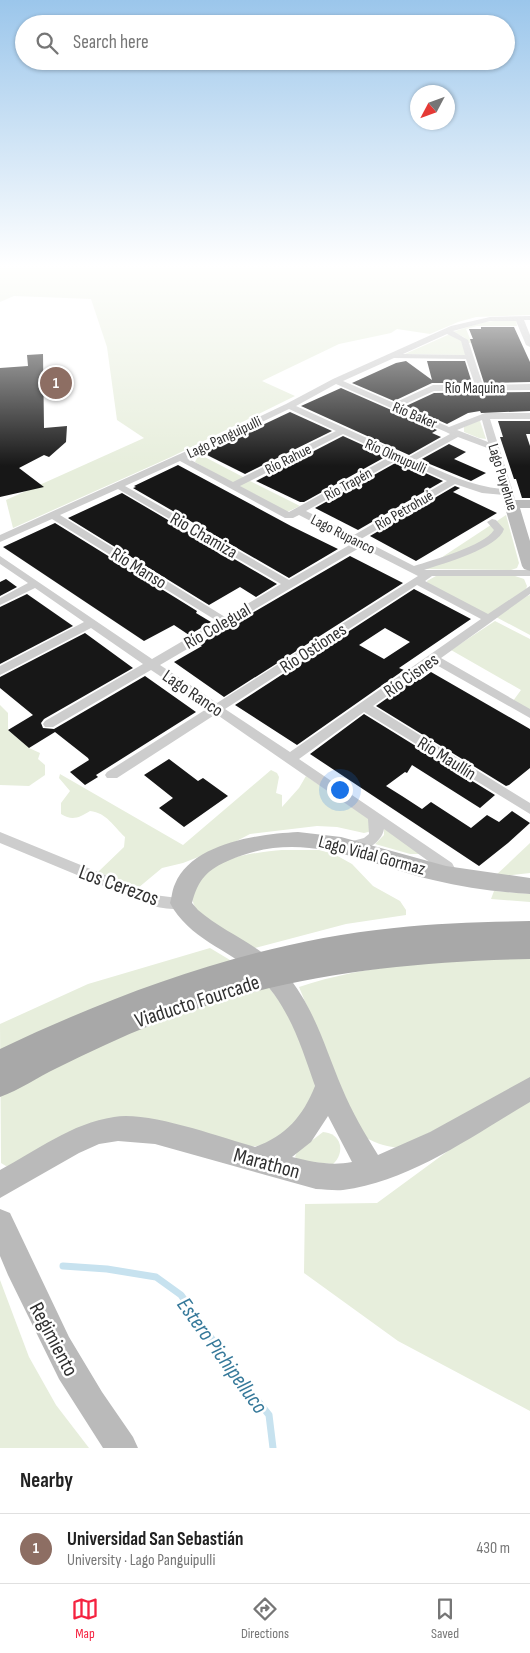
<!DOCTYPE html>
<meta charset="utf-8">
<style>
:root{--surface:#fff;--page:#f6f6f6;--text:#222;--muted:#767676;--line:#e0e0e0;--accent:#f52340}
body{margin:0;font-family:"Sofia Sans Condensed",sans-serif;background:var(--page);color:var(--text)}
.compass{position:absolute;left:410px;top:85px;width:45px;height:45px;border-radius:50%;background:var(--surface);box-shadow:0 1px 4px #0004;rotate:229deg}
.you{position:absolute;left:339px;top:789px;width:18px;height:18px;margin:-12px;border:4px solid #fff;border-radius:50%;background:#1a73e8;box-shadow:0 0 0 8px #1a73e833}
.badge{display:grid;place-items:center;width:32px;height:32px;border-radius:50%;background:var(--accent);color:#fff;font-size:16px;font-weight:700}
.pin{position:absolute;translate:-50% -50%;border:2px solid #fff;box-shadow:0 1px 5px #0006}
.list{margin:0;padding:0;list-style:none}
h2{display:flex;justify-content:space-between;align-items:center;height:65px;margin:0;padding:0 20px;font-size:21px}
h2 small{font-size:16px;font-weight:400;color:var(--muted)}
.list li{display:grid;grid-template-columns:32px 1fr auto;gap:15px;align-items:center;box-sizing:border-box;height:70px;padding:0 20px;border-top:1px solid var(--line)}
.list b{display:block;font-size:19px;white-space:nowrap}
.list p{margin:0;font-size:16px;white-space:nowrap;color:var(--muted)}
.list em{font-size:16px;font-style:normal;color:var(--muted)}
.icon{flex:none;width:28px;height:28px;fill:none;stroke:currentColor;stroke-width:2;stroke-linecap:round;stroke-linejoin:round}
.map{position:relative;flex:none;width:530px;height:1448px;overflow:hidden}
.search{position:absolute;background:var(--surface);box-shadow:0 1px 4px #0004;left:15px;right:15px;top:15px;height:55px;display:flex;align-items:center;gap:12px;box-sizing:border-box;padding:0 18px;border-radius:28px;color:var(--muted);font-size:19px}
.sheet{height:135px;background:var(--surface)}
nav{display:flex;justify-content:space-around;align-items:center;box-sizing:border-box;height:70px;border-top:1px solid var(--line);background:var(--surface);font-size:14px;color:var(--muted)}
nav a{display:grid;justify-items:center;gap:2px}
nav .on{color:var(--accent)}
.map>svg:first-child{display:block}
.green{fill:#e7eedc}
.lines{fill:none;stroke-linecap:round;stroke-linejoin:round}
.stream{stroke:#c7e2ef;stroke-width:7}
.building{fill:#171717;fill-rule:evenodd}
.street{fill:#cdcdcd;fill-rule:evenodd}
.secondary{fill:#bababa;fill-rule:evenodd}
.primary{fill:#a8a8a8;fill-rule:evenodd}
.labels{text-anchor:middle;stroke-width:5;stroke-linejoin:round;paint-order:stroke}
.far-street-label{font-size:15px;fill:#303030;stroke:#fff}
.street-label{font-size:18px;fill:#303030;stroke:#fff}
.near-street-label{font-size:21px;fill:#303030;stroke:#fff}
.near-water-label{font-size:22px;font-style:italic;fill:#36799a;stroke:#fff}
</style>
<div class="map">
<svg width="530" height="1448" viewBox="0 0 530 1448">
<rect width="100%" height="100%" fill="#fff"/>
<g class="green">
<path d="M0 264H530V315L476 317 458 322 430 334 397 329 391 333 339 344 262 381 295 396 171 457 13 528 6 500 144 438 117 420 107 347 91 299 14 296 0 302Z"/>
<path d="M505 320 516 321 517 326H477L466 329 472 343H468L464 337 452 332 484 322Z"/>
<path d="M450 334 461 340 466 355 405 354Z"/>
<path d="M476 421H480L486 439 479 438 464 432V427Z"/>
<path d="M199 454 245 478 232 483 195 462Z"/>
<path d="M248 480 300 506 287 512 239 486Z"/>
<path d="M506 515 519 563 517 568 511 570 424 569Z"/>
<path d="M436 576H515L524 579 527 586 526 589 491 614H486L428 585 427 581Z"/>
<path d="M530 595V635L496 617 527 596Z"/>
<path d="M495 621 530 639V711L513 701 521 690 451 650Z"/>
<path d="M0 705 8 713V730L29 748 40 753 38 759 45 765V775L29 786 0 785Z"/>
<path d="M271 770 277 773 279 777 276 793 282 795V807L299 788 306 776 372 821V831L364 833 337 827 317 826 250 834 229 845 183 863 162 868 138 888 98 872 124 847 125 837C113 826 107 813 90 811 79 818 72 821 61 814V803L70 791 59 778 60 774 183 845Z"/>
<path d="M384 828 421 854H410L375 844 384 835Z"/>
<path d="M530 843V873L494 877Z"/>
<path d="M282 850H319L334 854 352 864 373 886 400 901 406 910V915L346 924 255 948C236 937 211 927 197 910 191 902 191 893 196 885 199 881 202 876 205 873 220 856 261 852 282 850Z"/>
<path d="M494 891 530 894V902L491 899Z"/>
<path d="M210 948 250 972 266 984 286 1009 314 1074 315 1088 302 1124 267 1144 251 1147 172 1125 15 1165 6 1166 1 1163 0 1024 88 984Z"/>
<path d="M530 958V1080L400 1148C383 1146 373 1143 359 1133L299 987C373 962 453 961 530 958Z"/>
<path d="M530 1098V1411L398 1341 304 1273 305 1204 377 1203 482 1126Z"/>
<path d="M323 1132C341 1133 346 1152 333 1164L299 1161 295 1157 297 1152Z"/>
<path d="M0 1280 29 1357 56 1405 89 1448H0Z"/>
</g>
<g class="lines">
<path class="stream" d="M63 1266 107 1269 156 1277 181 1295 238 1376 269 1415 273 1448"/>
</g>
<g class="building">
<path d="M481 327H514L530 362V382L484 383 470 339H473L469 329H481Z"/>
<path d="M43 354 44 428 67 426 66 442 49 457 44 455 19 468 44 487 0 497V368L28 366 27 355Z"/>
<path d="M406 361 432 380 427 361H465L472 383H432L394 401 352 383 396 363Z"/>
<path d="M341 388 437 430 432 433 441 437 409 455 301 406Z"/>
<path d="M530 392V411L481 413 480 411 468 413 447 424 406 406 434 393Z"/>
<path d="M290 412 332 431 245 474 203 453Z"/>
<path d="M498 421H530V434H526L530 446V498H522L516 479H514L500 437H503Z"/>
<path d="M343 436 387 456 304 502H300L256 481Z"/>
<path d="M449 444 466 452 454 459 486 473 471 481 420 460Z"/>
<path d="M399 461 443 481 358 530 315 508Z"/>
<path d="M178 465 291 526 338 549 289 578 133 488 136 487 134 486Z"/>
<path d="M455 486 460 488 453 492 497 513 416 561 370 536Z"/>
<path d="M122 493 277 584 256 597 240 587 209 605 68 518Z"/>
<path d="M55 523 197 611 196 613 211 622 189 635 174 625 144 641 3 547Z"/>
<path d="M350 556 403 583 224 697 174 662 202 646 199 644Z"/>
<path d="M6 579 17 587 0 596V582Z"/>
<path d="M414 589 471 619 399 668 404 670 297 745 235 705ZM385 628 410 642 384 659 359 645Z"/>
<path d="M27 594 73 626 0 664V607Z"/>
<path d="M85 633 133 668 44 719 41 723 43 728 54 729 145 676 196 712 96 775 98 777 85 785 70 772 89 760 88 758 55 732 29 748 8 730 33 715 0 688V677Z"/>
<path d="M431 672 530 729V768L509 785 506 786 376 706 416 678 420 680Z"/>
<path d="M364 714 495 795 480 808 412 765 407 773 405 772 386 786 402 796 422 809 431 802 471 828 487 815 499 822 512 811 530 823 508 843 479 866 310 754Z"/>
<path d="M169 759 198 781 203 778 228 796 184 827 159 808 173 798 144 775Z"/>
</g>
<g class="lines">
<g class="street">
<path d="M530 316V320H524L530 335V347L526 345 516 321H490L453 331 468 340 483 385 530 384V390L434 391 401 406 449 427 485 413H530V419H490L513 492 515 500 513 502H507L504 495 482 493 455 484 361 539 414 566C433 560 484 546 494 530L487 522 492 519 496 520 504 529C499 548 442 564 424 570H530V576H432L425 581 488 614 530 586V594L441 658 530 709V718L433 663 373 706 530 803V814L364 712 299 759 452 863 459 876 457 880 452 882 447 880 442 871 384 829C381 845 360 855 345 851L343 847 345 843 364 838 369 834 368 819 216 714 117 778H107L105 775 107 772 208 708 151 670 53 727H45L43 724 45 721 143 664 91 628 0 675V666L84 622 35 588 0 605V598L28 583 0 564V556L152 659 217 621 52 519 0 542V535L191 449 286 404 333 379 451 326 490 317ZM447 334 461 341 465 355 403 354ZM394 358 466 359 475 385H433L394 403 343 381ZM336 384 446 432 450 434 409 457 296 406ZM289 409 336 431 233 482 187 458ZM482 420 488 442 457 430ZM343 434 391 456 289 512 240 486ZM458 437 490 449 502 489C471 486 444 473 416 460ZM399 459 447 481 354 535 306 511ZM180 461 285 518H293L299 515 353 543 289 580 125 486ZM118 489 281 584 225 617 60 515ZM361 547 418 576 217 703 160 665ZM417 585 481 619 290 752 225 709Z"/>
<path d="M0 832 154 895 186 899 188 903 186 907C174 911 159 908 147 904L0 843Z"/>
</g>
<g class="secondary">
<path d="M511 500H530V508H520L530 541V571L524 569 522 566 504 504 506 501Z"/>
<path d="M298 832 341 837 446 866 530 878V894C497 892 465 888 433 880 362 863 304 828 230 860 208 869 198 879 192 903L198 910C226 934 261 945 285 973 314 1006 325 1048 342 1088 352 1112 365 1134 378 1155L430 1132 530 1077V1102C472 1136 411 1181 343 1190 334 1191 325 1189 316 1189L155 1144 118 1141 99 1144 79 1153 0 1198V1170C36 1151 72 1123 114 1117 149 1111 219 1137 255 1147 286 1136 303 1116 315 1086 301 1046 289 1005 257 975 228 949 189 939 170 903 172 897 172 890 175 884 192 843 259 834 298 832ZM328 1116 352 1162C331 1166 313 1162 292 1157L311 1142Z"/>
<path d="M0 1209 10 1213 69 1337 102 1392 133 1437 138 1448H103L59 1379 8 1275 0 1256Z"/>
</g>
<path class="primary" d="M530 921V959C400 962 276 976 154 1024 121 1037 89 1052 57 1068 38 1077 20 1090 0 1097V1049C124 990 256 942 394 928 439 923 484 922 530 921Z"/>
</g>
<linearGradient id="sky" x2="0" y2="1"><stop stop-color="#9bc6eb"/><stop offset="0.57" stop-color="#fff"/><stop offset="1" stop-color="#fff" stop-opacity="0"/></linearGradient>
<rect width="530" height="466" fill="url(#sky)"/>
<g class="labels">
<g class="far-street-label">
<text x="475" y="393">Río Maquina</text>
<text transform="translate(415 415) rotate(23)" y="5">Río Baker</text>
<text transform="translate(224 437) rotate(-25)" y="5">Lago Panguipulli</text>
<text transform="translate(396 456) rotate(24)" y="5">Río Olmupulli</text>
<text transform="translate(288 459) rotate(-27)" y="5">Río Rahue</text>
<text transform="translate(503 477) rotate(73)" y="5">Lago Puyehue</text>
<text transform="translate(348 484) rotate(-29)" y="5">Río Trapén</text>
<text transform="translate(404 510) rotate(-30)" y="5">Río Petrohué</text>
<text transform="translate(343 534) rotate(27)" y="5">Lago Rupanco</text>
</g>
<g class="street-label">
<text transform="translate(204 535) rotate(30)" y="6">Rio Chamiza</text>
<text transform="translate(139 568) rotate(32)" y="6">Río Manso</text>
<text transform="translate(217 626) rotate(-30)" y="6">Río Colegual</text>
<text transform="translate(313 648) rotate(-33)" y="6">Río Ostiones</text>
<text transform="translate(411 675) rotate(-35)" y="6">Río Cisnes</text>
<text transform="translate(193 693) rotate(34)" y="6">Lago Ranco</text>
<text transform="translate(447 758) rotate(32)" y="6">Rio Maullín</text>
<text transform="translate(372 855) rotate(15)" y="6">Lago Vidal Gormaz</text>
</g>
<g class="near-street-label">
<text transform="translate(119 885) rotate(20)" y="7">Los Cerezos</text>
<text transform="translate(197 1001) rotate(-18)" y="7">Viaducto Fourcade</text>
<text transform="translate(267 1163) rotate(15)" y="7">Marathon</text>
<text transform="translate(54 1339) rotate(62)" y="7">Regimiento</text>
</g>
<g class="near-water-label">
<text transform="translate(223 1355) rotate(54)" y="8">Estero Pichipelluco</text>
</g>
</g>
</svg>
<svg class="compass" viewBox="-18 -18 36 36"><path d="M0-13l5 13h-10z" fill="#e53935"/><path d="M0 13l5-13h-10z" fill="#767676"/></svg>
<div class="you"></div>
<div class="pin badge" style="left:56px;top:383px;background:#8d6e63">1</div>
<div class="search"><svg class="icon" aria-label="search" viewBox="0 0 24 24"><circle cx="10" cy="10" r="6"/><path d="M15 15l6 6"/></svg>Search here</div>
</div>
<section class="sheet">
<h2>Nearby<small></small></h2>
<ul class="list">
<li><span class="badge" style="background:#8d6e63">1</span><div><b>Universidad San Sebastián</b><p>University · Lago Panguipulli</p></div><em>430 m</em></li>
</ul>
</section>
<nav>
<a class="on"><svg class="icon" aria-label="map" viewBox="0 0 24 24"><path d="M3 6l6-2 6 2 6-2v14l-6 2-6-2-6 2zM9 4v14M15 6v14"/></svg>Map</a>
<a><svg class="icon" aria-label="directions" viewBox="0 0 24 24"><path d="M12 3l9 9-9 9-9-9zM9 14v-3h6M13 9l2 2-2 2"/></svg>Directions</a>
<a><svg class="icon" aria-label="saved" viewBox="0 0 24 24"><path d="M7 4h10v16l-5-4-5 4z"/></svg>Saved</a>
</nav>
